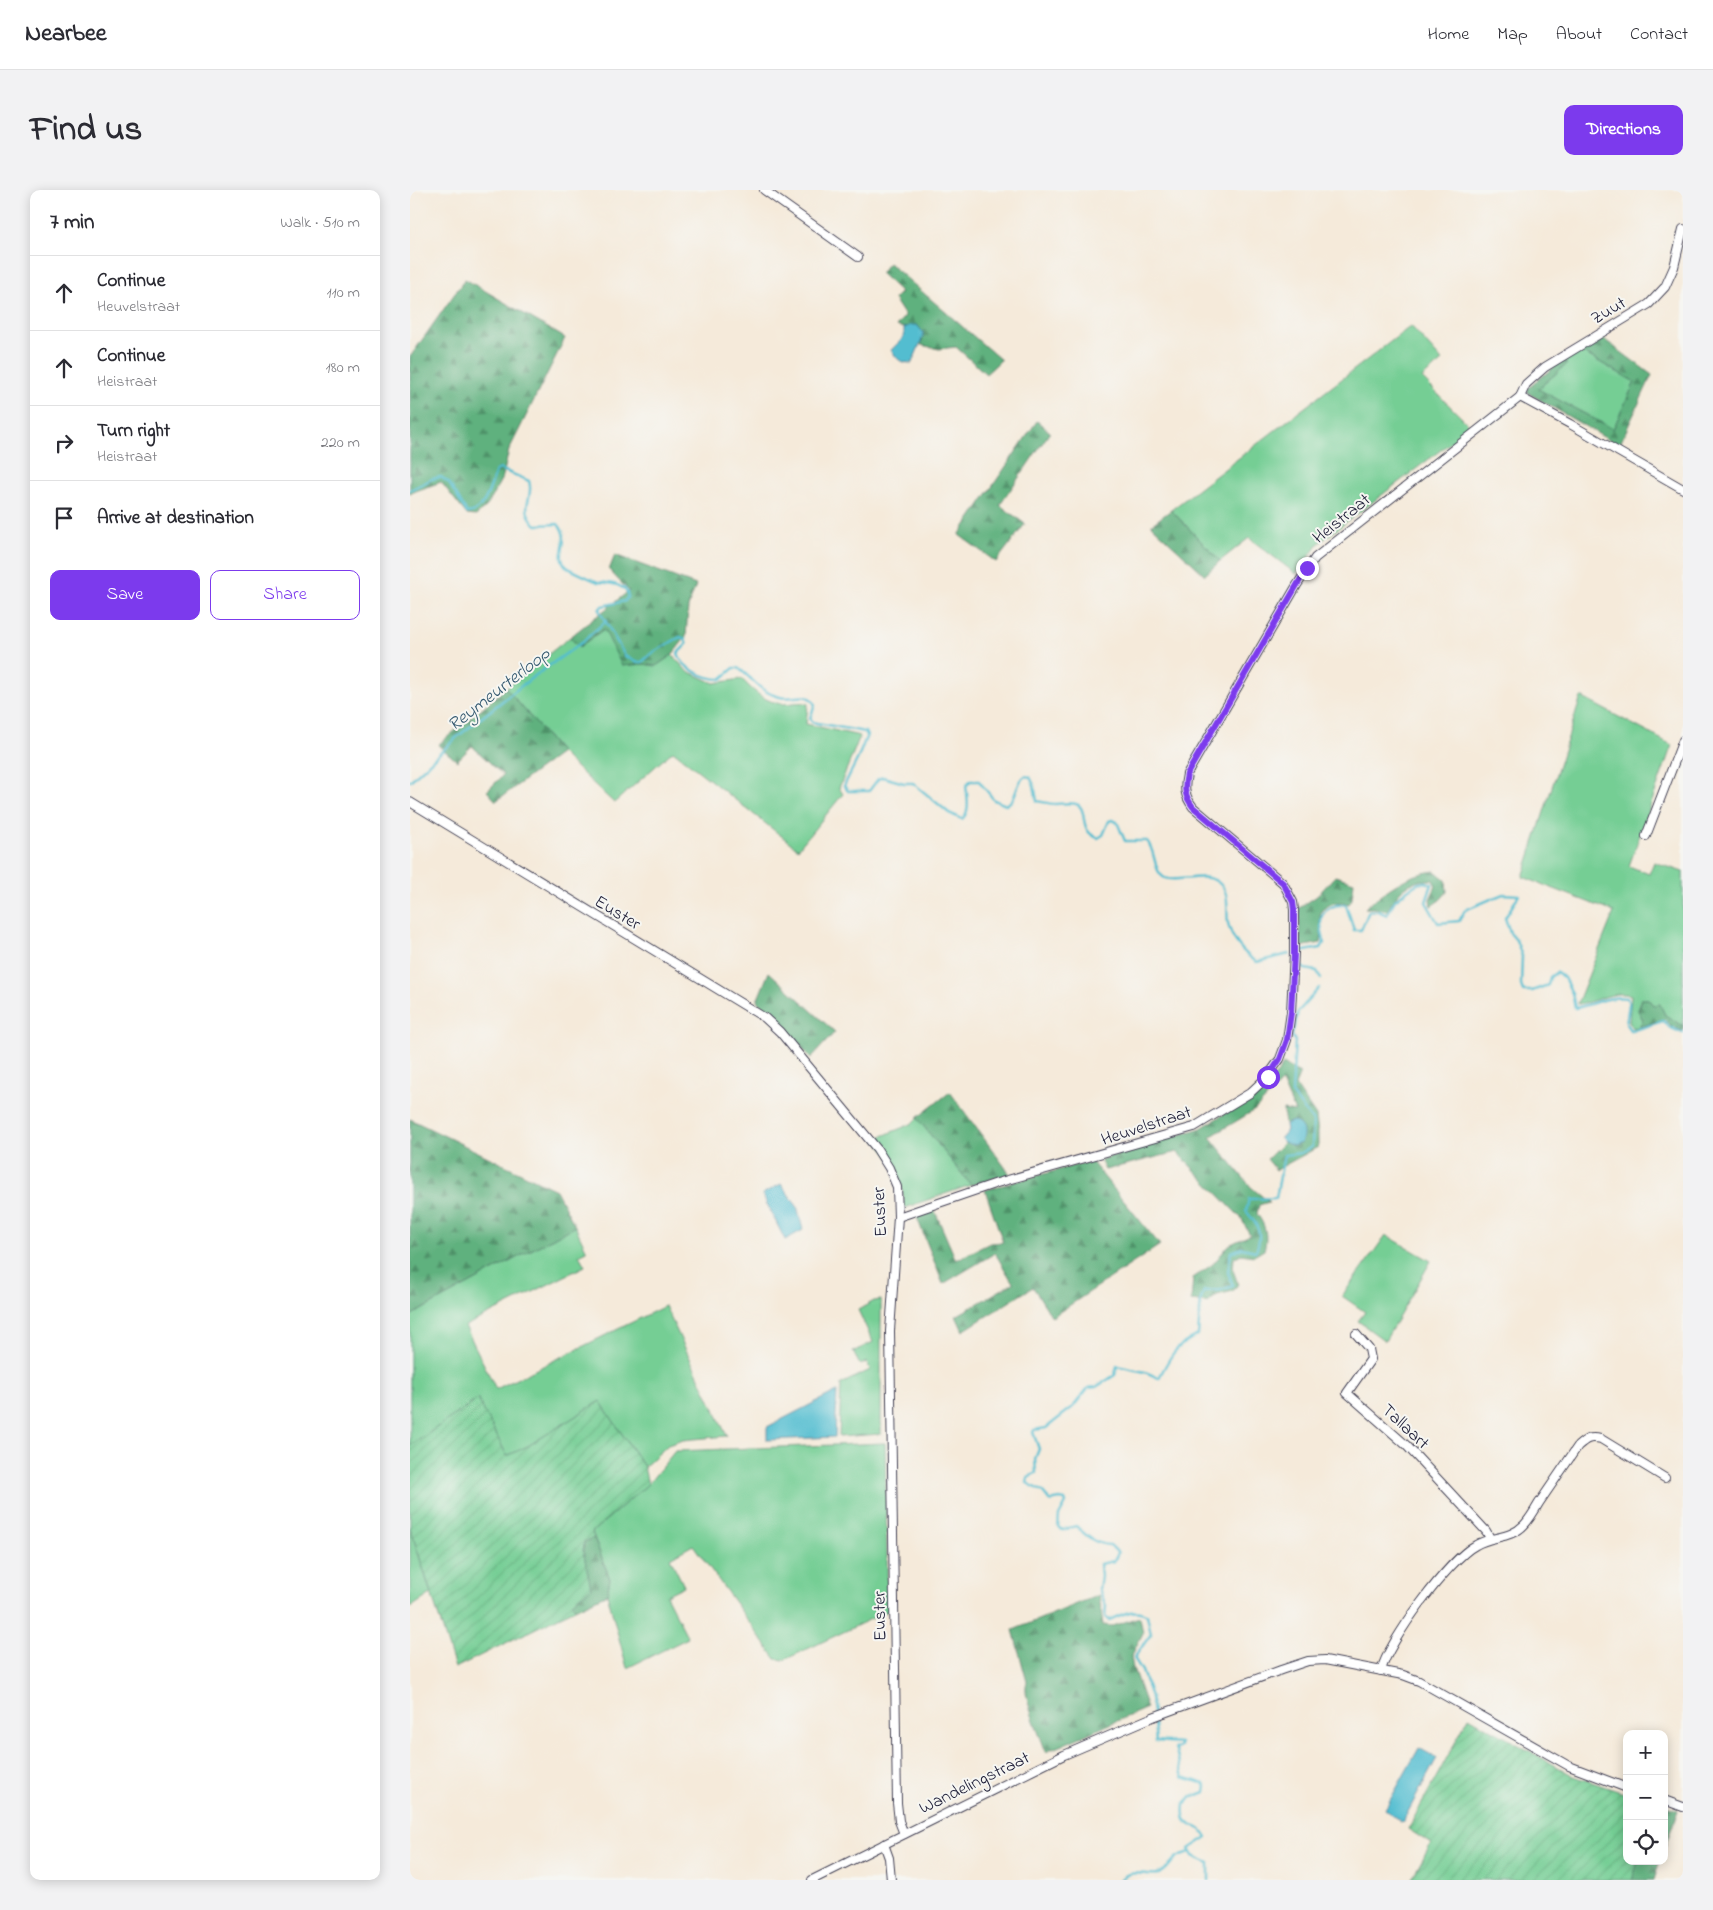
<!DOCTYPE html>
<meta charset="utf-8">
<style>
:root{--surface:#fff;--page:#f2f2f3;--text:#2b2b33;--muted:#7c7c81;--line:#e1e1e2;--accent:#7c3aed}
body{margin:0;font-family:"Indie Flower",sans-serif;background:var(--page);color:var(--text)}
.controls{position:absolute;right:15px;bottom:15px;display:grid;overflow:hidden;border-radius:10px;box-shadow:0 2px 12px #0003}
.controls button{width:45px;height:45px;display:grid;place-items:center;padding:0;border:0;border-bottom:1px solid var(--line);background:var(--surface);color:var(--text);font:25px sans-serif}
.stop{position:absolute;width:15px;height:15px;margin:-11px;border:4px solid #7c3aed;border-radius:50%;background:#fff}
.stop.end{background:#7c3aed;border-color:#fff;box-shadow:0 1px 5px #0008}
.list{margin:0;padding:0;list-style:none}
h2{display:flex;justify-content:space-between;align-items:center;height:65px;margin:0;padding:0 20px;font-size:21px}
h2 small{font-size:16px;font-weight:400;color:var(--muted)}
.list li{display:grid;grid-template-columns:32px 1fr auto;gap:15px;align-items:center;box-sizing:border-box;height:75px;padding:0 20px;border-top:1px solid var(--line)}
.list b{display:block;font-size:19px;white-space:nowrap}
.list p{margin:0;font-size:16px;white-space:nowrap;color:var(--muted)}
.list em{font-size:16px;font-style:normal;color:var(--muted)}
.actions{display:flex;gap:10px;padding:15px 20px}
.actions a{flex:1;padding:11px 0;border:1px solid var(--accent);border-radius:10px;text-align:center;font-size:18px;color:var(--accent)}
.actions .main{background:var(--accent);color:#fff}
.icon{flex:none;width:28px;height:28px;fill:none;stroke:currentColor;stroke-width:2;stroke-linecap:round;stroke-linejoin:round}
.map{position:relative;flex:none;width:1273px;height:1690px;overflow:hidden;border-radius:10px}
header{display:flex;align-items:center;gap:30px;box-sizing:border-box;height:70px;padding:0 25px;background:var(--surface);border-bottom:1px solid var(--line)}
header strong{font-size:24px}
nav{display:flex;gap:28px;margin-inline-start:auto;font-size:18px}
.intro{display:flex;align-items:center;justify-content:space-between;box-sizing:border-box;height:120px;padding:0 30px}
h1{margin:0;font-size:35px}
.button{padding:12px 22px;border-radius:10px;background:var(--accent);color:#fff;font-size:18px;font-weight:700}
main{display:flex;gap:30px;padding:0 30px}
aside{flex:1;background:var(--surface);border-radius:10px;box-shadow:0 2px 12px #0003}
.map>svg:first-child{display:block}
.grass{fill:#74ce94;stroke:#4b7868}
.forest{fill:url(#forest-firs);stroke:#406a5c}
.garden{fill:url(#garden-furrows);stroke:#4b7868}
.water{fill:#53bdd0;stroke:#3a7086}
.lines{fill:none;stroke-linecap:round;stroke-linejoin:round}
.stream{stroke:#53bdd0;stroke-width:2.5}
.minor-casing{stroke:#424053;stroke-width:10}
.minor{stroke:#fff;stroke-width:8}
.route{stroke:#7c3aed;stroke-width:6}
.labels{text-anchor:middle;stroke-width:4;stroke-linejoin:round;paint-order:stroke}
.street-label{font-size:18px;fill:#22223b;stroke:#f6f6f2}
.water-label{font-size:19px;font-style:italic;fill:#33586f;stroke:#f6f6f2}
</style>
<header>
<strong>Nearbee</strong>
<nav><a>Home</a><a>Map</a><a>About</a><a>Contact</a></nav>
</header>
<div class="intro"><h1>Find us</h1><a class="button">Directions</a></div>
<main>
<aside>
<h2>7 min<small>Walk · 510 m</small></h2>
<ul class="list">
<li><svg class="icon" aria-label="ahead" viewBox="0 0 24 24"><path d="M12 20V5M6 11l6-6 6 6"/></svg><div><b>Continue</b><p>Heuvelstraat</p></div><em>110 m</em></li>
<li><svg class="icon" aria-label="ahead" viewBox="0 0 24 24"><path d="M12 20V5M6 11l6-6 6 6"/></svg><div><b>Continue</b><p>Heistraat</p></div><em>180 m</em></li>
<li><svg class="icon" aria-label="right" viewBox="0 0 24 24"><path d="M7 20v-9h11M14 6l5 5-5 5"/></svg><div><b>Turn right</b><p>Heistraat</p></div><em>220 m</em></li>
<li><svg class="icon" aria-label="arrive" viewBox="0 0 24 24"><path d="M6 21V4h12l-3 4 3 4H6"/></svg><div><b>Arrive at destination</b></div></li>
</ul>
<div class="actions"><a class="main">Save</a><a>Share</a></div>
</aside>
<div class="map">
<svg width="1273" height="1690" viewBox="0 0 1273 1690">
<defs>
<pattern id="forest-firs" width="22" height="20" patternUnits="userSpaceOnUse" patternTransform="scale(1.25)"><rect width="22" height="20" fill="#5fb17e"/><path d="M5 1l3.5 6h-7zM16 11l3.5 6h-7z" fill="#4e9068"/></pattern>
<pattern id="garden-furrows" width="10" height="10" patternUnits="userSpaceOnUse" patternTransform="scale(1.25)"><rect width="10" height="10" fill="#74ce94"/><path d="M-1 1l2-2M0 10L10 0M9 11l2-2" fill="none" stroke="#64b180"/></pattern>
</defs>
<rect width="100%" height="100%" fill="#f6f6f2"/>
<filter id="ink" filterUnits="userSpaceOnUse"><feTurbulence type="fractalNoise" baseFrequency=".02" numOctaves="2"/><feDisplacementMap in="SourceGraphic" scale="10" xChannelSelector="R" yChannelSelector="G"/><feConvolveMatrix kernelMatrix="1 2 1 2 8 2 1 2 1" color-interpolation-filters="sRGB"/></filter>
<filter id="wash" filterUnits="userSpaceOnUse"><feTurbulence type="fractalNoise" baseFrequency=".0096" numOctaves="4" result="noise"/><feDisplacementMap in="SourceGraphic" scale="20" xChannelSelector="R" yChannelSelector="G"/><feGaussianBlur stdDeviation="1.12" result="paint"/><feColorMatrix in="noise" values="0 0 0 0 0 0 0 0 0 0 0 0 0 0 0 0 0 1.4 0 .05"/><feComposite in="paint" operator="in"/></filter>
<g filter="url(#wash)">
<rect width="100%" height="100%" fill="#f5eada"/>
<g class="grass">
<path d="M1001 136 1032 171 1012 188 1061 237 909 353 886 384 839 348 810 371 761 320Z"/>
<path d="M1170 161 1225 192 1203 239 1128 199 1157 174 1152 170Z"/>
<path d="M194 438 212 475 234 474 246 476 262 465 277 481 304 493 332 489C341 499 353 510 367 513 377 516 387 510 398 514L396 534 450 546 429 598 433 604 388 659 263 561 204 613 151 563 96 498 160 447 169 457Z"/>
<path d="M1171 507 1262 555 1219 676 1239 684 1244 672 1273 682V836L1255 825 1254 822 1243 815 1238 809H1231L1228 820 1233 830 1229 837 1222 838 1219 832 1221 805C1202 800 1186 813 1167 814L1204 722 1113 687Z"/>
<path d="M507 928 561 995 494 1018C492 984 486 975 465 949L501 934Z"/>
<path d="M165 1036 177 1061 169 1065 175 1076 55 1136 86 1199 255 1116 317 1246 273 1250 258 1255 234 1277 190 1211 118 1256 97 1266 68 1209 0 1256V1126Z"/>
<path d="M976 1045 1021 1071 975 1151 948 1131 955 1122 932 1106Z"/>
<path d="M471 1110V1244L429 1247 431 1194 460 1180 457 1172 450 1175 443 1162 463 1152 448 1120 464 1111Z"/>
<path d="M475 1253 478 1421 374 1470 366 1469 283 1355 260 1368 274 1396 256 1405 278 1448 217 1478 197 1404 200 1389 182 1342 238 1294 265 1261Z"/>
<path d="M0 1337 21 1404 0 1418Z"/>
</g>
<g class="forest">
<path d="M479 73 591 170 576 184 546 157 529 159 511 155 513 147 501 135 494 138 486 136 495 126 484 109 491 102 470 83Z"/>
<path d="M55 89 155 148 99 260 93 286 77 316 66 326 57 325 31 292 0 303V167Z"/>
<path d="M1191 147 1242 185 1209 256 1118 203 1117 199 1152 170 1157 174 1128 199 1203 239 1225 192 1170 161Z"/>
<path d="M627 231 640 242 590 315 615 334 586 372 549 345Z"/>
<path d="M761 320 810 371 795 385 741 335Z"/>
<path d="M205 365 286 395 278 417 276 447 262 465 246 476 234 474 212 476 194 439 169 457 160 447 219 401 199 380Z"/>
<path d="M96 498 151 563 86 611 77 601 93 585 62 556 47 571 28 555Z"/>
<path d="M1025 681 1036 690 1037 702 1030 710 1021 716 1020 709 1026 696 1023 690C998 689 988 701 977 721L964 718H955C976 700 996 684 1025 681Z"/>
<path d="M925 686 944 692 942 709 939 714C927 710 921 713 911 721 908 733 913 741 911 753L890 757 889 718 907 706Z"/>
<path d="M359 782 425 842 401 868 347 811Z"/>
<path d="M1230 809H1238L1243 815 1250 814 1255 825 1273 836V841L1260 835 1255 829 1229 837 1233 830 1228 820 1231 812Z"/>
<path d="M873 874 890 883 885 895 906 926 908 943V957L866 980 857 969 874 952 883 956V931L875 934 873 920 885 922 872 892 845 920 800 947 841 997 859 1012 849 1015 847 1024C856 1036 858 1046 854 1060L844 1066 831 1064 824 1068 823 1080 828 1094 823 1101 807 1105 798 1113 781 1111 783 1088 803 1074 819 1055 840 1045 831 1028 767 962 695 980 690 970 791 938 829 915 867 884Z"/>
<path d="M540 902 600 984 561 995 507 928Z"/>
<path d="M0 929 146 1000 165 1036 0 1126Z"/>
<path d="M681 971 750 1055 642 1127 623 1097 553 1141 546 1126 603 1093 585 1063 533 1094 506 1025 524 1019 546 1070 580 1053 593 1052 575 1000Z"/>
<path d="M184 1348 200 1389 197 1404 165 1419 162 1412 181 1398 173 1361 174 1352Z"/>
<path d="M689 1405 693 1435 702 1436 730 1427 733 1443 721 1467 723 1478 737 1518 636 1562C631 1548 611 1504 617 1492L603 1440Z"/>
<path d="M1254 1615 1268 1620 1254 1660Z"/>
<path d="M1228 1671H1250L1244 1690H1222Z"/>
</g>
<g class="garden">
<path d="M68 1209 97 1266 118 1256 190 1211 234 1277 238 1294 182 1342 184 1348 174 1352 173 1361 181 1398 162 1412 165 1419 45 1478 0 1337V1256Z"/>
<path d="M1059 1527 1164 1586 1217 1604V1671H1228L1222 1690H1001L1021 1654 998 1639Z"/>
</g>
<g class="water">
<path d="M501 135H507L513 142V147L502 173C491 173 487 170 481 160L494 147V138Z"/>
<path d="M883 931C894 935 895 943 891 953L883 956 874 952 870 949 876 942 875 934Z"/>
<path d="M371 994 387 1016 393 1040 375 1050 352 1004Z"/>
<path d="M427 1201 425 1247 357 1250V1237Z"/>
<path d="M1009 1558 1027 1568 992 1633 975 1619Z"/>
</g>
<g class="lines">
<g class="stream">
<path d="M0 300 22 289 31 287 39 293 57 323C75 323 81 294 86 281L90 279 119 291C125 310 107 315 126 335L148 334C163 351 143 365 157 377 159 379 185 391 188 392 195 393 205 393 211 397 215 398 217 402 218 406L215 411 192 416 189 420 215 466 226 472H232L242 463 270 447 275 449 277 454 268 463C272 479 296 489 311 489L324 478H328C344 489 349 502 370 507 383 511 398 499 405 515L400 528 402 532 455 542 457 545 448 568 434 596 438 601H459L468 589 473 587 494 593H503L539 623 552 629C561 622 557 606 556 596L560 591H569L584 610 596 615C608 609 605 593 615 586L620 587 624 595 627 611C633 612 640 614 646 614 652 614 661 612 666 614 679 618 667 641 688 648L693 645 699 631 702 630 707 632 715 651H737C746 661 743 682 755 688 767 694 797 679 811 695 820 705 816 720 818 733 821 749 834 764 847 772L879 764"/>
<path d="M0 591 47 547 119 490 171 453 196 431"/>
<path d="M911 789 907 781 895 779 891 776 889 762 911 758 914 753C914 746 910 738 911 732 911 719 925 714 936 715L944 740H951L959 721H968L977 725 985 710 999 699 1007 694 1015 692 1022 694 1016 712 1028 733 1049 731 1055 720 1093 704 1109 705 1095 728 1100 743 1106 750 1112 766 1111 795 1113 801H1122L1138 795 1140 787 1147 782 1154 788 1162 803 1165 818C1182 815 1200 805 1217 808L1219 814 1216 834 1220 840C1232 840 1243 833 1254 831L1259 837 1273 843"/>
<path d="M710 1690C721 1678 735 1686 748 1684 757 1682 760 1673 766 1668 769 1665 776 1664 780 1662"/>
<path d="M799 1690V1673L783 1666 779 1659 797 1647C786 1626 771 1645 774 1614L780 1608 795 1602 796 1597 795 1594 773 1587 765 1558 770 1557V1553L746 1551 741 1507 732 1481 724 1468 741 1444 737 1425C725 1417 711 1425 699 1430L695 1427 696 1416 689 1399 691 1386 690 1374 704 1371 708 1363 700 1355C685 1355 676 1345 666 1336L652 1340 648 1337 649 1326 656 1313 655 1310 650 1309 640 1311 633 1302 617 1293 618 1287 626 1283 625 1269 629 1259 623 1242 624 1240 636 1238 663 1217 678 1198 686 1197 705 1185 707 1176 735 1182 749 1188C761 1165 764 1157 788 1145L791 1109 794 1101 811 1100 823 1096 818 1082 821 1062 832 1058 846 1061C853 1043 848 1035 836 1021L839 1009 866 1008 874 965 891 963 902 957 903 931 882 904 885 851 882 846 888 822 909 798"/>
</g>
</g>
</g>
<g filter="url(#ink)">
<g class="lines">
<defs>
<g id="minor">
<path d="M354 0 448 67"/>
<path d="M1110 207 1116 194 1135 177 1239 114 1255 97 1264 77 1273 39"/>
<path d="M1110 207 1160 234 1273 299"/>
<path d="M0 612 355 828 370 842 467 959 479 978 487 997 488 1027 480 1141 487 1613 489 1631 494 1644"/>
<path d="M1236 646 1273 550"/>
<path d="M488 1027 587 993 784 937 840 903 857 887 870 869 877 850 881 822 884 763V720L883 712 873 693 783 617C774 605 774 598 777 584L887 395 905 368 1110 207"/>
<path d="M946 1144 959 1159 961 1169 937 1203 996 1255 1076 1341 1080 1348"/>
<path d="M971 1481C978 1452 1039 1369 1066 1355 1081 1346 1101 1349 1114 1335 1120 1329 1125 1320 1129 1313 1142 1294 1155 1275 1168 1256 1176 1249 1180 1246 1191 1249L1255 1288"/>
<path d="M1254 1610 1273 1617"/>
<path d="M474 1654 479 1668 481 1690"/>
<path d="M402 1690 654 1565 743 1527 871 1480 898 1471 915 1470 993 1485 1009 1491 1159 1576 1217 1598"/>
</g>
</defs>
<use href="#minor" class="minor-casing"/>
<use href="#minor" class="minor"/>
</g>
</g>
<g class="lines" filter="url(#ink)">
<path class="route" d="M858 887 870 869 877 850 881 822 884 763V720L883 712 873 693 783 617C774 605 774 598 777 584L897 378"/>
</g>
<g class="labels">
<g class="street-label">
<text transform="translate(1198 120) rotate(-31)" y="6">Zuut</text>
<text transform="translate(931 328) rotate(-39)" y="6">Heistraat</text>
<text transform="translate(208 722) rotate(31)" y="6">Euster</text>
<text transform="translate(736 935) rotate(-18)" y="6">Heuvelstraat</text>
<text transform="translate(469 1022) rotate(-93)" y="6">Euster</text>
<text transform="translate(996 1236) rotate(43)" y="6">Tallaart</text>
<text transform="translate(469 1426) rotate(-91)" y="6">Euster</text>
<text transform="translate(564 1592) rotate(-26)" y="6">Wandelingstraat</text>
</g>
<g class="water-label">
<text transform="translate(88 498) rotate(-38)" y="7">Reymeurterloop</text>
</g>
</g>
</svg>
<div class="controls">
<button>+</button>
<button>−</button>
<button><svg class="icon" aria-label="locate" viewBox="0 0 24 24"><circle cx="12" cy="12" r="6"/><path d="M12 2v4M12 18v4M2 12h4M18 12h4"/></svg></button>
</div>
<div class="stop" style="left:858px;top:887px"></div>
<div class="stop end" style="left:897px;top:378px"></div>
</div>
</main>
